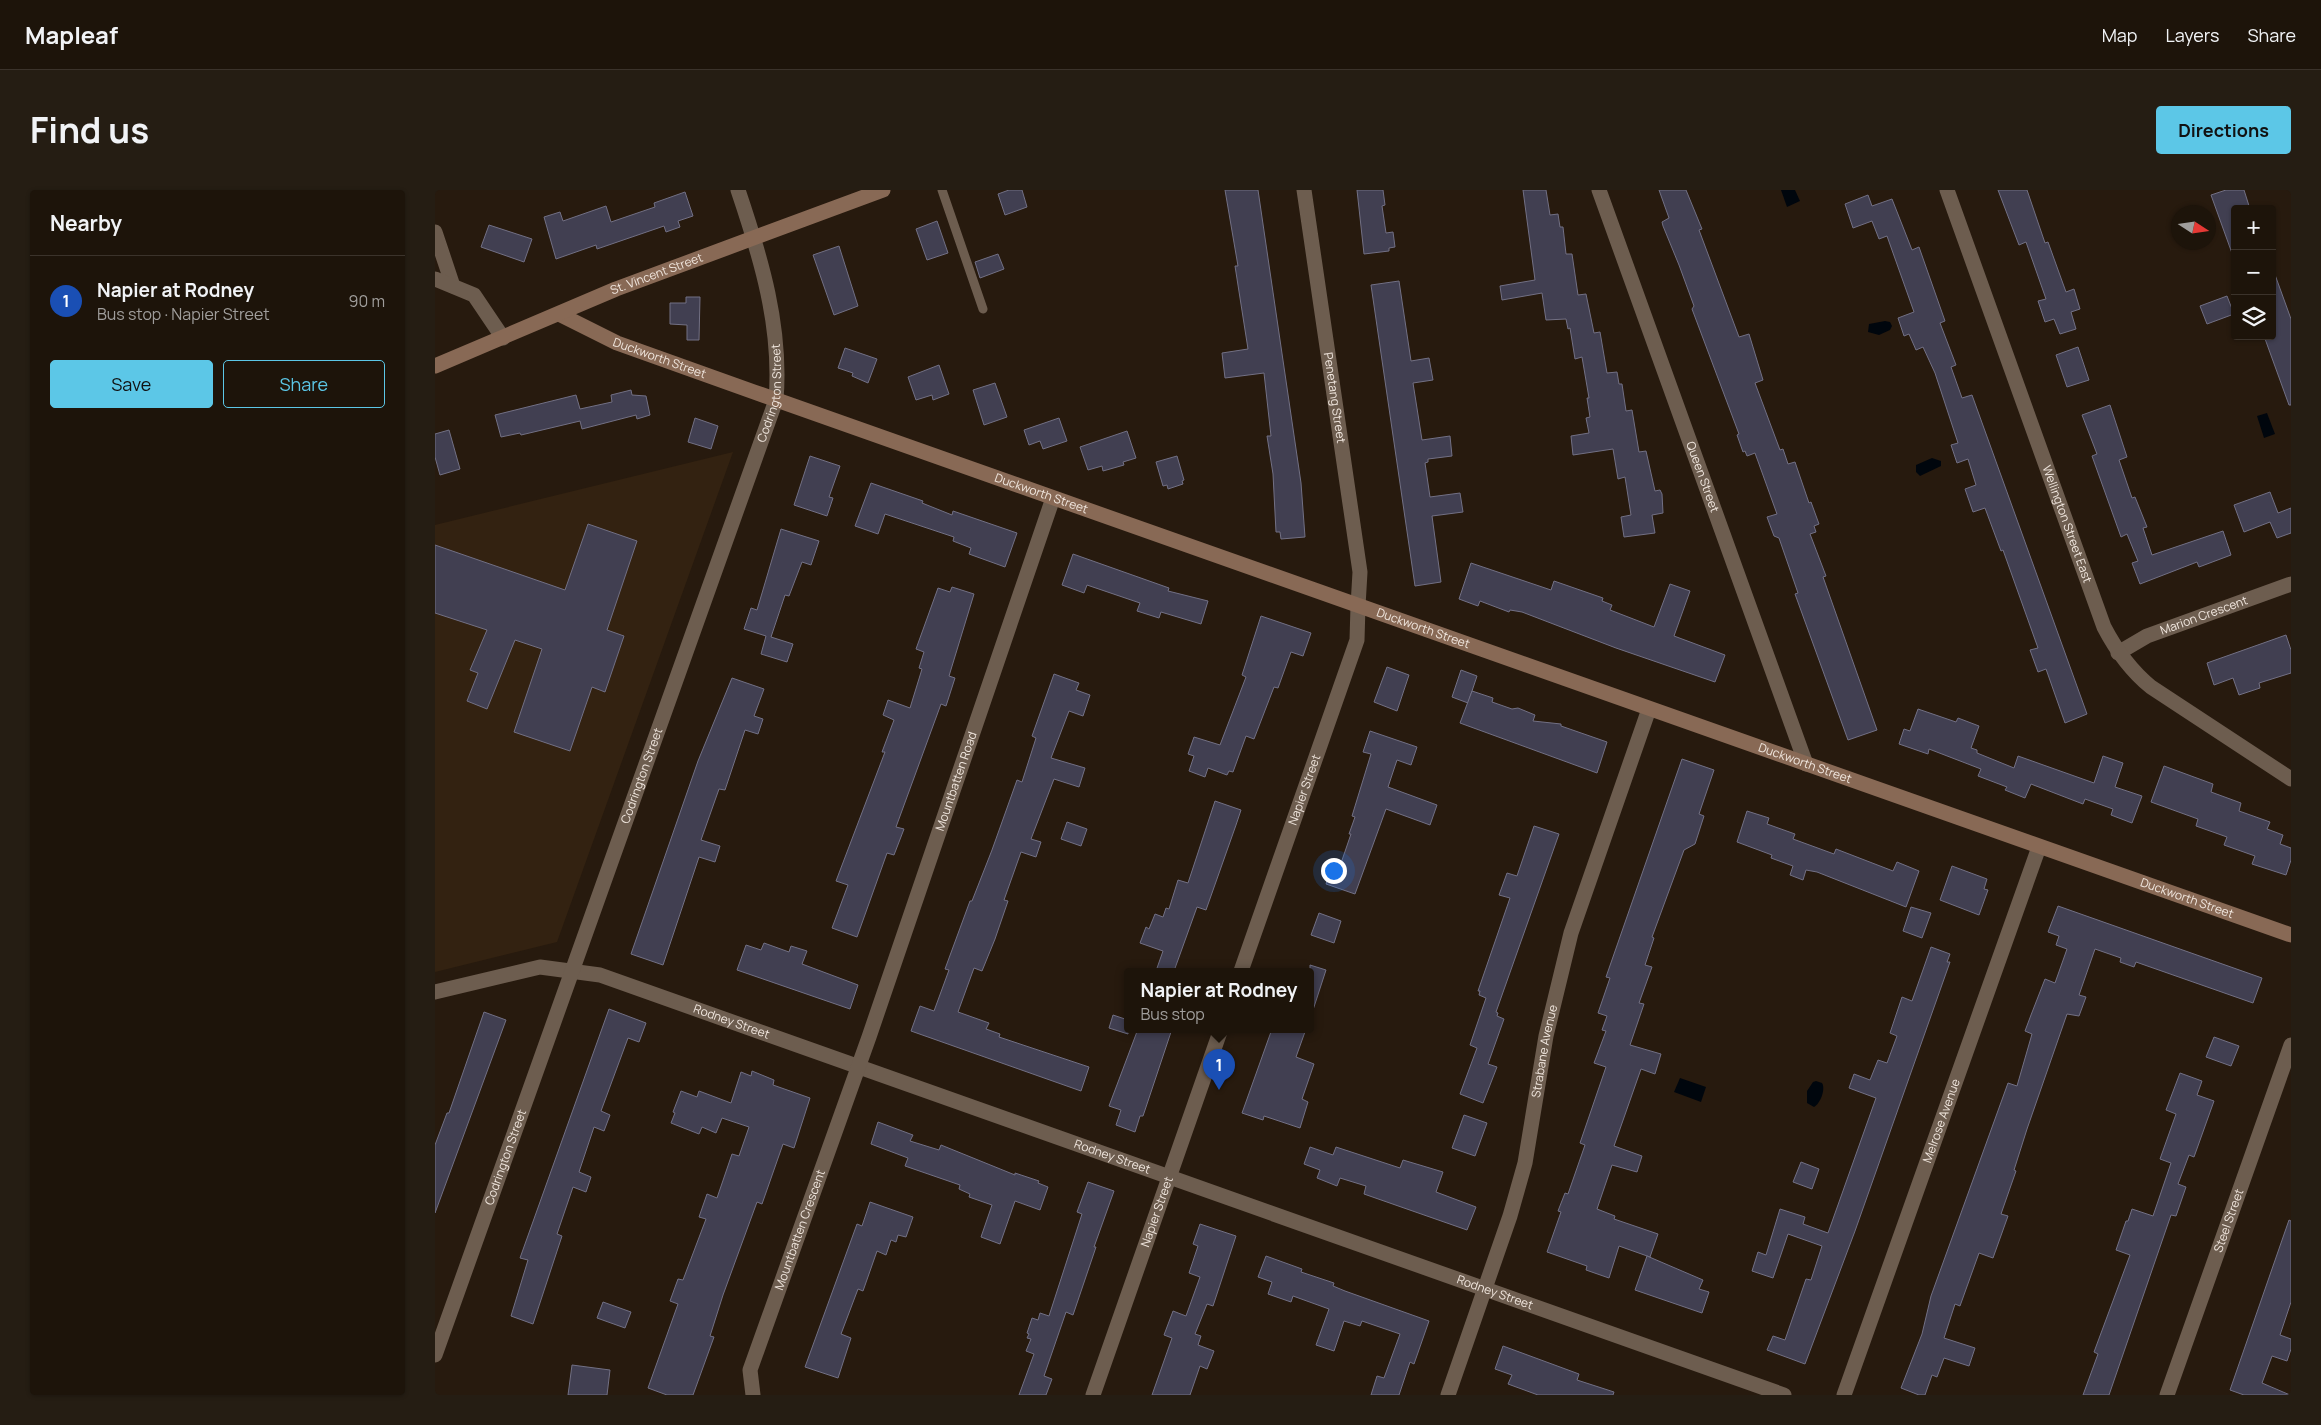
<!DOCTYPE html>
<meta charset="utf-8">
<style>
:root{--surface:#1d140a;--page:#251d13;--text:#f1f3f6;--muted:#a09e9c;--line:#3b332b;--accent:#5cc7e7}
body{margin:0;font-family:Manrope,sans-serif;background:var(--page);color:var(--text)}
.controls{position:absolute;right:15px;top:15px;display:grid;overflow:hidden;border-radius:5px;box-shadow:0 1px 4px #0004}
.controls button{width:45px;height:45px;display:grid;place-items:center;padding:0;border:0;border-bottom:1px solid var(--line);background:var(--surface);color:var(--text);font:25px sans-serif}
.compass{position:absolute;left:1736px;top:15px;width:45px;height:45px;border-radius:50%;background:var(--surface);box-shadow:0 1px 4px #0004;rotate:102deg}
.you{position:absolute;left:898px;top:680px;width:18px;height:18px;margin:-12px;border:4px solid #fff;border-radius:50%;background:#1a73e8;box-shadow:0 0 0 8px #1a73e833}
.badge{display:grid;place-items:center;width:32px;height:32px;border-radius:50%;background:var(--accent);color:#fff;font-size:16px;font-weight:700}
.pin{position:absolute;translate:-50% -41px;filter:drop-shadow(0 1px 2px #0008)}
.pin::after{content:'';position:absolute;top:26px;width:18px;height:15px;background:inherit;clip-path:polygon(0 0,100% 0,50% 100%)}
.popup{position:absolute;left:689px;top:778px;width:190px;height:65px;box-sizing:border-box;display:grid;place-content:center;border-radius:5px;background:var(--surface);filter:drop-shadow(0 1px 4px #0005);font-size:16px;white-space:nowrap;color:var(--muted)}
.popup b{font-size:19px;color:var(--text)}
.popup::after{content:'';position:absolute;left:50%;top:100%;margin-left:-10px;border:10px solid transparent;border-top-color:var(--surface)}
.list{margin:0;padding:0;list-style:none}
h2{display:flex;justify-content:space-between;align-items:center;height:65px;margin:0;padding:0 20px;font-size:21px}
h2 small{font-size:16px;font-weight:400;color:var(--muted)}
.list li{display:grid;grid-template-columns:32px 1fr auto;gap:15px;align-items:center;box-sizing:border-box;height:90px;padding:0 20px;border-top:1px solid var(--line)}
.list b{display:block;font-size:19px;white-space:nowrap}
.list p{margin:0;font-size:16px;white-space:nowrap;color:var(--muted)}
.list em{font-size:16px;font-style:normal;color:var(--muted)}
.actions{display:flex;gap:10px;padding:15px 20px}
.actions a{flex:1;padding:11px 0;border:1px solid var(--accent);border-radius:5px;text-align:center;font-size:18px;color:var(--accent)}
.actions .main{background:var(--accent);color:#111}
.icon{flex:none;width:28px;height:28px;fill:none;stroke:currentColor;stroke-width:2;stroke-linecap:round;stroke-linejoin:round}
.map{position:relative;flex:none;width:1856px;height:1205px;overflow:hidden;border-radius:5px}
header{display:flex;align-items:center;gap:30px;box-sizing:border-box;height:70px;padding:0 25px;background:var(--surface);border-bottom:1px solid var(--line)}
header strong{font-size:24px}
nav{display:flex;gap:28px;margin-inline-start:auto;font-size:18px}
.intro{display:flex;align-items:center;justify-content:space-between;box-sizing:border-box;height:120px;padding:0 30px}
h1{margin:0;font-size:35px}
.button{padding:12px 22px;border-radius:5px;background:var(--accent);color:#111;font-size:18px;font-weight:700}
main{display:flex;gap:30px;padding:0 30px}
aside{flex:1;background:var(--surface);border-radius:5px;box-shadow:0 1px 4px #0004}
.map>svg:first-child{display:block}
.built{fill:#321}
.water{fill:#00060d}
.building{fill:#413f51;stroke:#727084}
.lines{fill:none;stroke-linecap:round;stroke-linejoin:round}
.service{stroke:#6d5d4f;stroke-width:9}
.minor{stroke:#6d5d4f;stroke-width:15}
.tertiary{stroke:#6d5d4f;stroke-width:15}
.secondary{stroke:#886955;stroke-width:15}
.labels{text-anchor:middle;stroke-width:5;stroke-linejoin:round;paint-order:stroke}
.street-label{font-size:12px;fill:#f0e6de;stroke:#1e1106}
</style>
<header>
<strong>Mapleaf</strong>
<nav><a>Map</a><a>Layers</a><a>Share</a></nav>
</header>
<div class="intro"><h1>Find us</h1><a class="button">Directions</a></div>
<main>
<aside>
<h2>Nearby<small></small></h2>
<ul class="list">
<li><span class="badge" style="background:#1a4fb4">1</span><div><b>Napier at Rodney</b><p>Bus stop · Napier Street</p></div><em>90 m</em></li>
</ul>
<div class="actions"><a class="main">Save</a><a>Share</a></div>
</aside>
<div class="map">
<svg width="1856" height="1205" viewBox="0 0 1856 1205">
<rect width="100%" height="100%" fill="#271a0e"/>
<path class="built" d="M298 262 122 752 0 782V335Z"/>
<g class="water">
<path d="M1346 0H1360L1365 11 1352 17Z"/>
<path d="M1450 131 1455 132 1457 136 1455 140 1444 145 1433 142 1434 134Z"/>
<path d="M1832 223 1840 244 1829 248 1822 226Z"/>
<path d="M1497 268 1506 271V276L1485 286 1481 282V275Z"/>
<path d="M1245 888 1271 897 1266 912 1239 902Z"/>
<path d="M1381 891 1387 893C1391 899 1385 914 1379 917L1372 913V901L1378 892Z"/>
</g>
<g class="building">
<path d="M574 0H587L592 17 570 25 563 4Z"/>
<path d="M790 0H823L866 293 870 347 846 349 845 342H841L838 284 832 246H836L829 183 790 188 787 163 813 159 800 76H803Z"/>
<path d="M922 0H948L950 15 947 16 951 43 958 42 960 57 954 58V61L929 64Z"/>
<path d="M1088 0H1111L1115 25 1123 24 1125 37H1128L1131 64H1137L1143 105 1151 104 1159 143 1165 142 1172 183 1182 182 1184 194H1187L1191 221 1197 220 1204 262 1211 261 1220 301 1225 300 1227 304 1228 323 1217 325 1220 343 1189 347 1186 327 1196 325 1190 287 1183 289 1178 259 1138 265 1136 246 1154 243 1151 228 1155 227 1152 208H1154L1147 167 1140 169 1135 138 1133 139 1131 129 1111 130 1107 103 1067 110 1065 96 1100 90Z"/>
<path d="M1224 0H1251L1267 39 1264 40 1304 147 1314 144 1328 190 1320 193 1345 260 1348 259 1353 274 1360 272 1374 313 1376 312 1384 334 1379 336 1381 342 1375 344 1391 386 1388 387 1442 540 1413 550 1360 404 1363 403 1344 348 1339 346 1332 327 1342 324 1320 263 1312 266 1310 261 1308 262 1302 245 1304 244 1257 119 1259 116 1244 75 1228 36 1227 32 1234 28Z"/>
<path d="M1563 0H1592L1610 53 1613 52 1631 102 1639 99 1645 119 1636 122 1641 139 1625 144 1619 129 1610 132 1603 111 1611 109 1591 52 1584 55Z"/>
<path d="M1791 0H1809L1815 19H1800V65L1798 66 1776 5Z"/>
<path d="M250 2 258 26 243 31 245 37 231 42 229 36 162 59 161 55 121 69 109 27 125 22 128 31 171 16 176 32 220 17 219 13Z"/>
<path d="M1433 5 1437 16 1457 9 1477 60 1484 57 1510 131 1505 133 1521 175 1516 177 1527 208 1537 205 1652 524 1630 533 1611 479 1603 482 1595 460 1603 458 1568 360 1566 361 1550 318 1538 322 1530 299 1541 295 1533 269 1522 273 1516 255 1523 253 1500 183 1488 157 1481 160 1474 144 1469 146 1463 128 1479 122 1452 46 1444 49 1437 31 1418 38 1410 14Z"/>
<path d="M502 31 513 63 492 70 481 39Z"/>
<path d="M54 35 97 49 89 72 46 57Z"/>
<path d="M404 56 423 116 399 125 378 65Z"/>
<path d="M563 64 569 79 545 88 540 72Z"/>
<path d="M1837 82H1839L1856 129V215H1854L1829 146H1837Z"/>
<path d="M964 91 976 171 994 168 998 190 978 193 987 250 1015 246 1017 266 993 269V272L990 273 995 307 1025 303 1028 322 997 326 1006 392 980 396 936 95Z"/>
<path d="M1792 106 1799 124 1772 134 1765 116Z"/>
<path d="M251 107H265L264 150H252V135L235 134V113H251Z"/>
<path d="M1643 157 1654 190 1632 197 1621 165Z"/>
<path d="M410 158 442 169 433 193 417 186 418 183 403 178Z"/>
<path d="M504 175 514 204 498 210 497 205 481 210 473 187Z"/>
<path d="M560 193 572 227 549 235 538 200Z"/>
<path d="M196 200 197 205 211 206 215 225 202 229 201 225 147 239 145 231 86 245 85 243 66 247 60 225 141 205 145 219 177 212 176 205Z"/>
<path d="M1675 215 1692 267 1684 270 1697 308 1700 307 1712 337 1708 338 1717 365 1788 341 1796 365 1764 377 1762 372 1705 394 1697 373 1703 371 1692 344 1686 347 1657 266 1662 264 1647 225Z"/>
<path d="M260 228 283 236 276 259 253 252Z"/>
<path d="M624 228 632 251 608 259 605 251 594 255 589 240Z"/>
<path d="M14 240 25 279 5 285 0 267V244Z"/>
<path d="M692 241 701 268 688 272 689 275 668 281 667 276 653 280 645 257Z"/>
<path d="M375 266 405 276 394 307 398 308 392 326 359 315Z"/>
<path d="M742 266 749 290 747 291 748 294 733 299 732 295 728 296 721 272Z"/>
<path d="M436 293 488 311 487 313 517 325 518 321 582 343 570 377 534 364 536 358 518 351 519 347 450 324 443 344 420 336Z"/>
<path d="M1835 302 1843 323 1856 318V343L1842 348 1835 332 1809 342 1799 315Z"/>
<path d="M153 334 202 351 172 440 189 446 170 502 157 497 135 561 79 542 107 459 80 450 52 519 32 511 43 483 35 480 52 440 0 423V355L130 400Z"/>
<path d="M346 339 384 351 376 375 367 372 354 406 350 405 336 447 358 454 352 472 326 464 331 446 309 439 316 418 322 420Z"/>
<path d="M638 364 734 398 733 401 773 411 766 434 726 422 724 428 702 421 705 413 652 395 649 403 627 395Z"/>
<path d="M1036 373 1116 400 1119 391 1168 408 1167 411 1177 415 1175 420 1219 437 1235 394 1255 401 1239 446 1290 465 1280 492 1181 458 1087 422 1075 420 1074 422 1045 411 1043 416 1024 409Z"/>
<path d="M517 397 539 404 514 486 520 488 511 516 506 514 461 637 469 639 459 665 452 663 422 747 397 738 413 695 401 691 450 562H447L459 530 448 525 453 510 475 518 487 479 484 478 489 462 481 459 503 398 515 402Z"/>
<path d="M826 426 876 443 868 466 856 462 843 498 839 497 819 549 811 546 798 582 794 581 792 585 773 578 770 587 754 581 759 566 753 564 759 547 785 555 811 487 807 485Z"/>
<path d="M1851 445 1856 460V483L1824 493 1825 498 1804 505 1798 488 1779 495 1772 473Z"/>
<path d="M952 477 974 485 962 521 939 512Z"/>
<path d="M1026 480 1042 486 1033 513 1017 507Z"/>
<path d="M619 484 644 493 641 500 655 505 648 526 634 521 616 568 650 578 644 597 619 589 596 649 606 652 601 667 586 662 569 710 573 711 560 749 547 781 539 778 523 822 554 833 551 839 565 844 564 847 654 877 646 901 476 841 485 816 499 821 514 780 510 779 535 711H537L557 660 582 590 587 592 601 548 597 546Z"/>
<path d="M297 488 329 499 319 526 328 529 323 544 310 540 290 600 284 599 266 650 285 656 280 672 264 667 228 775 196 764 263 571Z"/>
<path d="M1037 501 1058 508 1057 512 1077 519 1083 518 1100 525 1098 531 1126 534V536L1172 552 1162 583 1025 533Z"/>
<path d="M1483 519 1521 532 1523 528 1544 536 1536 558 1542 560V563L1579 578 1583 566 1659 593 1668 566 1688 573 1680 597 1707 606 1697 633 1676 625 1678 619 1650 609 1648 614 1596 594 1590 608 1570 600 1572 597 1543 586 1546 579 1494 559 1493 564 1464 554 1469 539 1475 541Z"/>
<path d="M935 541 982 557 976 575 962 570 953 597 1002 615 995 635 951 619 920 704 891 694 897 677 904 679 916 644H914L920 627 917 626 936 564 928 562Z"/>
<path d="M1247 569 1279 580 1264 624 1269 626 1260 654 1249 660 1217 747 1219 748 1210 775 1217 777 1204 813 1209 814 1195 855 1226 864 1220 884 1206 879 1179 956 1207 966 1202 982 1177 975 1162 1019 1180 1026 1179 1029 1223 1044 1215 1067 1184 1056 1174 1088 1151 1080 1152 1076 1112 1062 1126 1022 1123 1021 1130 1003 1133 1004 1150 955 1145 953 1171 877 1159 873 1171 841 1167 840 1172 826 1163 823 1175 788 1171 787Z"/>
<path d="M1729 576 1778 594 1776 602 1806 613 1804 621 1835 632 1832 639 1848 645 1845 654 1856 658V670L1851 685 1817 674 1820 666 1789 655 1792 647 1761 636 1763 629 1716 612Z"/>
<path d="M780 611 806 620 801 635 771 720 762 717 739 781H721L728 761 705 753 711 737 714 739 720 724 728 727 731 718 734 719 743 690 753 693Z"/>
<path d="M1312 621 1334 628 1332 634 1360 644 1358 649 1399 664 1401 659 1458 681 1462 672 1484 681 1471 717 1382 682 1371 680 1368 690 1355 685 1358 676 1336 668 1337 665 1302 652Z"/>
<path d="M632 632 652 639 646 656 626 649Z"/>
<path d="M1099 636 1124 644 1061 822 1063 823 1062 826 1069 829 1053 874 1062 877 1048 913 1025 904 1042 858 1035 855 1051 808 1044 805 1045 801H1043L1075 708 1064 705 1072 683 1082 686Z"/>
<path d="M1517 676 1552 689 1549 699 1553 700 1544 725 1505 710Z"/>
<path d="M1623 716 1827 788 1818 813 1701 772 1699 777 1685 772 1686 768 1660 759 1644 805 1651 807 1644 826 1632 824 1592 939 1579 980 1581 981 1566 1024 1573 1026 1558 1068 1544 1063 1525 1116 1520 1114 1509 1148 1540 1158 1534 1176 1509 1168 1502 1187 1497 1185 1490 1205H1484L1466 1198 1487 1144 1496 1106 1573 893 1582 896 1597 844 1590 841 1596 825 1610 789 1620 793 1632 759 1621 755 1624 746 1613 742Z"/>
<path d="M1476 717 1496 723 1487 748 1468 741Z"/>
<path d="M884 723 906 731 899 753 876 745Z"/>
<path d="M329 753 354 762 356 756 372 761 367 774 423 795 415 819 302 780 311 755 326 760Z"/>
<path d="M1496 757 1515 764 1512 772H1515L1420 1041 1370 1174 1332 1160 1338 1146 1350 1150 1371 1089 1376 1090 1387 1056 1353 1044 1338 1088 1317 1081 1323 1062 1331 1065 1345 1019 1370 1027 1368 1034 1393 1043 1441 908 1414 898 1419 884 1435 890 1443 870 1452 873 1462 846 1455 843 1467 807 1477 811Z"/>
<path d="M875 775 891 780 878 820 875 819Z"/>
<path d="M174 819 211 833 204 852 193 848 166 921 175 925 169 941 159 937 144 982 156 987 151 1002 138 997 122 1044 127 1046 98 1134 76 1126 93 1070 85 1068Z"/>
<path d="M49 822 71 830 0 1023V955L12 923H14Z"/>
<path d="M678 825 693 830V844L674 838Z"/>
<path d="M703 839H737L708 926H705L700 942 681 935 686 920 674 916Z"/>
<path d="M837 839H871L861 867 879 874 867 909 873 912 865 938 829 926 828 930 807 923Z"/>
<path d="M1779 847 1804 856 1796 876 1771 867Z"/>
<path d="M317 881 339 890 338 895 375 908 359 958 348 954 327 1014 322 1012 288 1105 275 1146 279 1147 258 1205H232L213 1198 243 1114 235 1111 243 1089 248 1090 271 1029 264 1027 272 1004 282 1008 297 964 304 966 314 937 287 928 281 943 267 937 264 944 236 933 240 923 238 922 246 901 262 907 264 901 296 913 306 882 316 886Z"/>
<path d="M1745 883 1767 891 1762 905 1779 911 1759 967 1754 965 1743 994 1751 997 1741 1026 1736 1025 1674 1205H1648L1663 1164 1659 1162 1695 1065 1681 1060 1691 1031H1693L1697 1019 1718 1026 1736 973 1725 969 1741 924 1731 920Z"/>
<path d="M1029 925 1052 933 1040 966 1017 958Z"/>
<path d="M443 932 478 945 475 951 504 960 506 955 580 985V983L604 991 603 993 613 997 605 1020 580 1011 565 1054 546 1047 557 1015 534 1007 535 1004 524 999 525 995 470 976 473 968 436 954Z"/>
<path d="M875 957 898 965 901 957 965 978 968 970 1008 982 1001 1002 1041 1017 1032 1040 929 1004 931 996 905 988 902 996 882 988 885 980 869 974Z"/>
<path d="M1366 972 1384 979 1377 999 1358 992Z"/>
<path d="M653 992 679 1001 659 1057H661L638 1125 631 1122 609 1186 617 1189 611 1205H584L599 1164 591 1161 596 1149 592 1148 594 1144 592 1143 597 1128 603 1130 605 1123 614 1126 647 1024 642 1022Z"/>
<path d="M435 1012 478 1027 471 1047 463 1045 461 1052 456 1050 451 1065 442 1061 428 1101 423 1099 406 1144 416 1148 403 1188 370 1177 422 1034 427 1036Z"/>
<path d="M1854 1030 1856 1031V1112L1845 1145 1856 1149V1159L1852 1171 1837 1166 1827 1193 1855 1205H1809L1795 1200Z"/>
<path d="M765 1034 801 1046 778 1116 772 1114 760 1144 766 1146 763 1155 779 1161 772 1179 765 1176 755 1205H717L737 1148 729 1145 738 1121 751 1126 765 1087 754 1083 763 1056 758 1054Z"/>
<path d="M831 1066 867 1079 866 1082 899 1093 898 1096 910 1101 994 1131 979 1174 975 1172 964 1205H936L942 1186 949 1188 965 1144 927 1131 925 1136 909 1131 899 1161 881 1155 894 1119 858 1106 856 1112 833 1104 837 1092 823 1087Z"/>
<path d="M1212 1066 1268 1090 1264 1099 1274 1102 1267 1123 1200 1100Z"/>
<path d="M168 1112 196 1122 190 1138 162 1128Z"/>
<path d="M1068 1156 1144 1184 1142 1190 1179 1202 1178 1205H1103L1073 1194 1077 1185 1060 1179Z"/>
<path d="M137 1175 175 1180 172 1205H133Z"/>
</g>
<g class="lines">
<path class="service" d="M507 0 548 119"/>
<g class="minor">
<path id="s1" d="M1164 0 1371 574"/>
<path d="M0 42 18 96"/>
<path d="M0 89 39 105 68 148"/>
<path id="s2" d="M1683 463 1712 446 1856 394"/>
<path id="s3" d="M806 781 922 450 923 416"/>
<path id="s4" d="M0 802 105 777 165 785 1349 1205"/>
<path id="s5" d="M0 1165 341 210C347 137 326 68 303 0"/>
<path id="s6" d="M318 1205 315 1180 434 847 618 308"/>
<path id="s7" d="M658 1205 786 839"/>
<path id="s8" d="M1013 1205 1075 1026 1090 973 1111 846 1136 743 1214 519"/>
<path id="s9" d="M1409 1205 1604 657"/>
</g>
<g class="tertiary">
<path id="s10" d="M869 0 925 382 923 416"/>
<path id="s11" d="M1512 0 1669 437C1681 460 1695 480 1716 497L1856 589"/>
<path id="s12" d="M1732 1205 1856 855"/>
</g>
<g class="secondary">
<path id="s13" d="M124 124 182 153 319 202 1856 745"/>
<path id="s14" d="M0 176 181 99 448 0"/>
</g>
</g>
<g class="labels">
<g class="street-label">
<text dy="4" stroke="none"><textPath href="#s14" startOffset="240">St. Vincent Street</textPath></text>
<text dy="4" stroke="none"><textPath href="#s13" startOffset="110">Duckworth Street</textPath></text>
<text dy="4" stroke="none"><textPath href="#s5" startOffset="1020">Codrington Street</textPath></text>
<text dy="4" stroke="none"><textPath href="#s10" startOffset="210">Penetang Street</textPath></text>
<text dy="4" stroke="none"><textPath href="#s1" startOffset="305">Queen Street</textPath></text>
<text dy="4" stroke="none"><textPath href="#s13" startOffset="515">Duckworth Street</textPath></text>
<text dy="4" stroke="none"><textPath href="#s11" startOffset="355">Wellington Street East</textPath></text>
<text dy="4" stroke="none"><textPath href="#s2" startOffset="94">Marion Crescent</textPath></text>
<text dy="4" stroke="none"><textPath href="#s13" startOffset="920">Duckworth Street</textPath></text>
<text dy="4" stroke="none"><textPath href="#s13" startOffset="1325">Duckworth Street</textPath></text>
<text dy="4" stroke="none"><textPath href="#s5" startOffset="615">Codrington Street</textPath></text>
<text dy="4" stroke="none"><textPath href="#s6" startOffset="649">Mountbatten Road</textPath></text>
<text dy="4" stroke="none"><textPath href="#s3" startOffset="192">Napier Street</textPath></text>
<text dy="4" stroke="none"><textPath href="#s13" startOffset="1730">Duckworth Street</textPath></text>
<text dy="4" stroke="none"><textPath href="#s4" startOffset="308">Rodney Street</textPath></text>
<text dy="4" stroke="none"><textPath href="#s8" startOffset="358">Strabane Avenue</textPath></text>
<text dy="4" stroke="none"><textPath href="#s9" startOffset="291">Melrose Avenue</textPath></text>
<text dy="4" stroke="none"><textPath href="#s4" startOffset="712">Rodney Street</textPath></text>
<text dy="4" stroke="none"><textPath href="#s5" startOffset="210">Codrington Street</textPath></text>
<text dy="4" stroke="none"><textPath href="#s7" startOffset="194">Napier Street</textPath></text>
<text dy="4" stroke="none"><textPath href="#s12" startOffset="185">Steel Street</textPath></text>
<text dy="4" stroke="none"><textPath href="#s6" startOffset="174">Mountbatten Crescent</textPath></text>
<text dy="4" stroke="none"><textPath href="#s4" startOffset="1118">Rodney Street</textPath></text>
</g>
</g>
</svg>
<div class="controls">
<button>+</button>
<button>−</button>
<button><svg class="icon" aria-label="layers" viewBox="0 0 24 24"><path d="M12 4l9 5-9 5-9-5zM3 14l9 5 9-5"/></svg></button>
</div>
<svg class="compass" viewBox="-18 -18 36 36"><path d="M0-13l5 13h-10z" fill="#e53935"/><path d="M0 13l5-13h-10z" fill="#a09e9c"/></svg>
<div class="you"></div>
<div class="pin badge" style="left:784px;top:900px;background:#1a4fb4">1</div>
<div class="popup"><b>Napier at Rodney</b>Bus stop</div>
</div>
</main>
